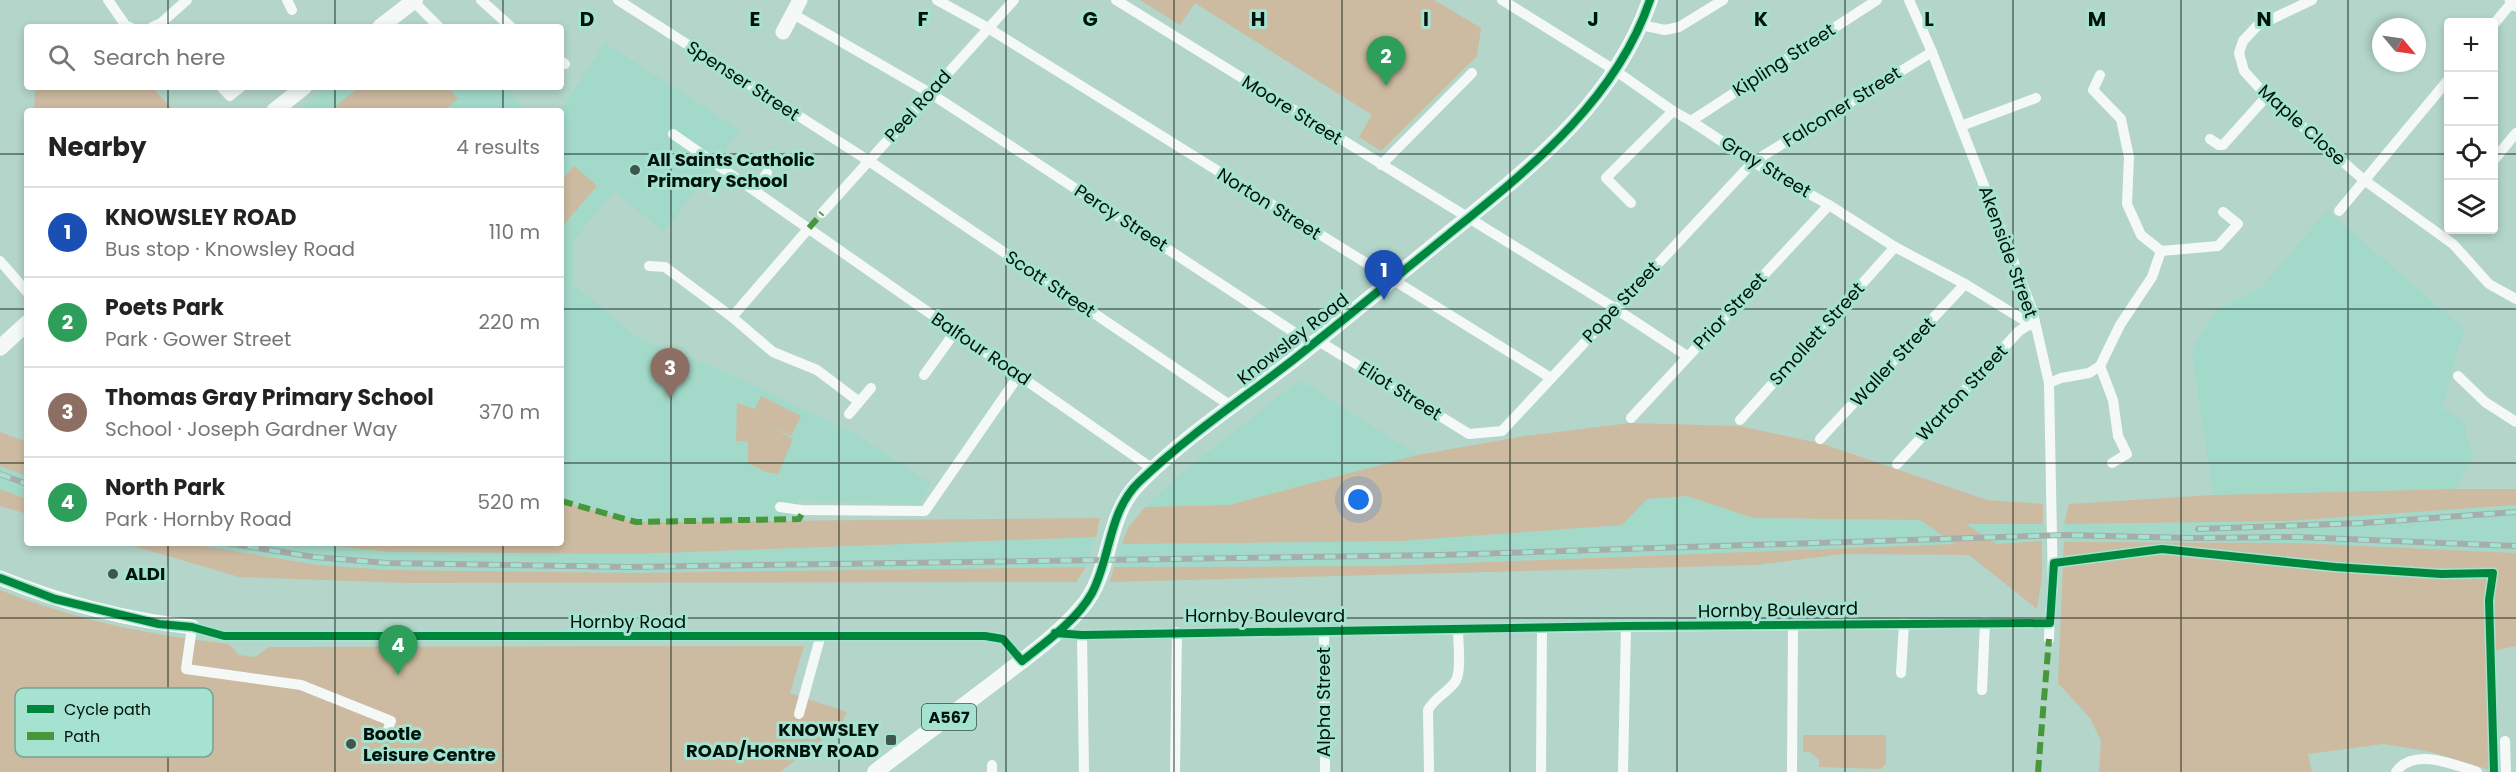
<!DOCTYPE html>
<meta charset="utf-8">
<style>
:root{--surface:#fff;--page:#f6f6f6;--text:#222;--muted:#767676;--line:#e0e0e0;--accent:#ea580c}
body{margin:0;font-family:Poppins,sans-serif;background:var(--page);color:var(--text)}
.controls{position:absolute;right:18px;top:18px;display:grid;overflow:hidden;border-radius:6px;box-shadow:0 3px 9px #0003}
.controls button{width:54px;height:54px;display:grid;place-items:center;padding:0;border:0;border-bottom:2px solid var(--line);background:var(--surface);color:var(--text);font:30px sans-serif}
.compass{position:absolute;left:2372px;top:18px;width:54px;height:54px;border-radius:50%;background:var(--surface);box-shadow:0 3px 9px #0003;rotate:119deg}
.you{position:absolute;left:1359px;top:500px;width:21px;height:21px;margin:-15px;border:4px solid #fff;border-radius:50%;background:#1a73e8;box-shadow:0 0 0 9px #1a73e833}
.badge{display:grid;place-items:center;width:39px;height:39px;border-radius:50%;background:var(--accent);color:#fff;font-size:20px;font-weight:700}
.pin{position:absolute;translate:-50% -50px;filter:drop-shadow(0 2px 3px #0008)}
.pin::after{content:'';position:absolute;top:32px;width:21px;height:18px;background:inherit;clip-path:polygon(0 0,100% 0,50% 100%)}
.list{margin:0;padding:0;list-style:none}
h2{display:flex;justify-content:space-between;align-items:center;height:78px;margin:0;padding:0 24px;font-size:26px}
h2 small{font-size:20px;font-weight:400;color:var(--muted)}
.list li{display:grid;grid-template-columns:39px 1fr auto;gap:18px;align-items:center;box-sizing:border-box;height:90px;padding:0 24px;border-top:2px solid var(--line)}
.list b{display:block;font-size:22px;white-space:nowrap}
.list p{margin:0;font-size:20px;white-space:nowrap;color:var(--muted)}
.list em{font-size:20px;font-style:normal;color:var(--muted)}
.icon{flex:none;width:33px;height:33px;fill:none;stroke:currentColor;stroke-width:2;stroke-linecap:round;stroke-linejoin:round}
.map{position:relative;flex:none;width:2516px;height:772px;overflow:hidden}
.search{position:absolute;background:var(--surface);box-shadow:0 3px 9px #0003;left:24px;top:24px;width:540px;height:66px;display:flex;align-items:center;gap:15px;box-sizing:border-box;padding:0 21px;border-radius:6px;color:var(--muted);font-size:22px}
.panel{position:absolute;background:var(--surface);box-shadow:0 3px 9px #0003;left:24px;top:108px;width:540px;height:438px;border-radius:6px}
.map>svg:first-child{display:block}
.built{fill:#a3d9c9}
.green{fill:#ccbba1}
.lines{fill:none;stroke-linecap:round;stroke-linejoin:round}
.street{stroke:#f4f9f7;stroke-width:10}
.secondary{stroke:#f4f9f7;stroke-width:15}
.primary{stroke:#f4f9f7;stroke-width:16}
.rail-casing{stroke:#a6aeab;stroke-width:6}
.rail{stroke:#a5e3d0;stroke-width:4;stroke-dasharray:11;stroke-linecap:butt}
.quiet{stroke:#46983b;stroke-width:6;stroke-dasharray:12 6;stroke-linecap:butt}
.cycleway-casing{stroke:#a5e3d0;stroke-width:11}
.cycleway{stroke:#00873e;stroke-width:8}
.grid{fill:none;stroke:#00120c;stroke-width:1.5;stroke-opacity:0.55}
.poi-dot{fill:#3f564e;stroke:#a5e3d0;stroke-width:2}
.labels{text-anchor:middle;stroke-width:6;stroke-linejoin:round;paint-order:stroke}
.shield{fill:#a5e3d0;stroke:#325147;stroke-width:1.5}
.shield-label{font-size:16px;font-weight:bold;fill:#00120c}
.street-label{font-size:18px;fill:#00120c;stroke:#a5e3d0}
.poi-label{font-size:18px;font-weight:bold;fill:#00120c;stroke:#a5e3d0;text-anchor:start}
.key{fill:#a5e3d0;stroke:#73a495;stroke-width:1.5}
.key-label{font-size:16px;fill:#00120c}
.grid-label{font-size:20px;text-anchor:middle;font-weight:bold;fill:#00120c;stroke:#a5e3d0;stroke-width:6;stroke-linejoin:round;paint-order:stroke}
</style>
<div class="map">
<svg width="2516" height="772" viewBox="0 0 2516 772">
<rect width="100%" height="100%" fill="#b3d5ca"/>
<g class="built">
<path d="M605 43 740 130 664 232 614 191 573 241 574 284 639 339 707 364 853 432 931 484 919 505 797 500 799 519 636 522 561 501 560 111Z"/>
<path d="M328 87H506L524 111H297Z"/>
<path d="M2327 210 2465 330 2456 354 2442 408 2467 423 2464 429 2473 456 2455 489 2213 495 2192 350 2217 309 2263 286Z"/>
<path d="M1300 380 1418 455 1229 505 1145 507 1175 478Z"/>
<path d="M0 466 27 476V499L0 489Z"/>
<path d="M1687 496 1753 518 1920 520 1956 544 1386 566 1114 567 1122 544 1400 541 1647 499Z"/>
<path d="M2516 505V553L2297 543 2064 542V524L2285 521Z"/>
<path d="M1965 523 2043 524 2042 541 1996 544Z"/>
<path d="M1096 537 1086 567 632 573 388 570 318 565 184 543H308L388 552 634 554Z"/>
</g>
<g class="green">
<path d="M1140 0H1434L1481 28 1477 56 1381 151 1359 137 1372 115 1195 3 1180 25Z"/>
<path d="M35 87H152L174 111H34Z"/>
<path d="M359 87H448L458 99 443 111H334L332 109Z"/>
<path d="M574 166 597 186 561 228V181Z"/>
<path d="M761 396 801 416 791 436 771 426 793 439 778 474 766 472 748 463V442L736 441 737 403 755 409Z"/>
<path d="M1630 423 1739 426 1823 444 1987 500 2043 504V524H1966L1996 544 2042 541V577L2037 609 1969 555 1843 554 1757 565 1110 582 1114 567 1386 566 1955 544 1920 520 1753 518 1687 496 1647 499 1622 525 1400 541 1122 544 1128 528 1145 507 1229 505 1418 455 1519 437Z"/>
<path d="M0 432 27 442V476L0 466Z"/>
<path d="M0 489 27 499V514L0 506Z"/>
<path d="M2455 489H2516V505L2285 521 2064 524 2069 504 2213 495Z"/>
<path d="M561 501 636 522 1100 518 1096 537 634 554 388 552 308 543H561Z"/>
<path d="M2064 542 2297 543 2516 553V646L2492 651 2497 772 2427 751 2383 744 2308 754 2312 772H2099L2101 741 2090 718 2058 683Z"/>
<path d="M124 543H184L318 565 388 570 632 573 1086 567 1076 582 407 583 239 577Z"/>
<path d="M0 590C75 620 148 635 229 644L239 655 255 657 269 647 804 646 790 693 847 712 839 727 780 772H0Z"/>
<path d="M1803 735H1886V763L1881 769 1819 767V760L1810 752H1803Z"/>
</g>
<g class="lines">
<g class="street">
<path d="M108 0 126 26 130 27"/>
<path d="M287 0 292 10"/>
<path d="M481 0 511 27"/>
<path d="M618 0 869 161 1231 406"/>
<path d="M937 0 988 28 1551 378"/>
<path d="M1116 0 1616 309 1687 356"/>
<path d="M1502 0 1616 71 1673 111 1691 121 1753 162 1829 205 1895 247 1965 284 2035 327"/>
<path d="M1909 0 1932 52 2032 309 2049 383 2053 589"/>
<path d="M2312 0 2257 26 2243 41 2239 53 2244 71 2263 92 2364 180 2453 244 2489 284 2516 299"/>
<path d="M413 1 439 27"/>
<path d="M793 14 930 93 1312 344"/>
<path d="M2494 24 2513 1"/>
<path d="M1641 25 1665 30 1679 27 1723 0"/>
<path d="M152 27 161 23 187 0"/>
<path d="M561 61 565 64"/>
<path d="M2100 75 2093 90 2121 119 2129 157 2127 204 2141 235 2161 251 2218 246 2238 224 2223 212"/>
<path d="M221 87 230 96 241 87"/>
<path d="M1691 121 1877 0"/>
<path d="M1961 126 2036 98"/>
<path d="M673 134 1153 469"/>
<path d="M2210 139 2219 145H2223L2267 96"/>
<path d="M2494 160 2516 133"/>
<path d="M1381 165 1472 73"/>
<path d="M756 190 767 173"/>
<path d="M1631 203 1606 178 1673 111"/>
<path d="M2339 211 2448 80"/>
<path d="M822 213 1014 0"/>
<path d="M0 261 27 292"/>
<path d="M649 266 665 267 732 317 773 352 817 370 858 401"/>
<path d="M732 317 809 228"/>
<path d="M1317 340 1469 434 1502 431 1753 162 1932 52"/>
<path d="M2100 366 2113 400 2118 436 2127 454 2112 463"/>
<path d="M924 375 955 332"/>
<path d="M2458 376 2485 402 2516 422"/>
<path d="M2049 383 2061 378 2089 373 2100 366 2120 325 2152 277 2161 251"/>
<path d="M849 414 871 388"/>
<path d="M1631 418 1829 205"/>
<path d="M1740 420 1895 247"/>
<path d="M1820 439 1965 284"/>
<path d="M1897 464 2019 331 2030 324"/>
<path d="M780 507 801 510 925 511 1019 375"/>
<path d="M192 627 186 669 301 685 391 721 386 734"/>
<path d="M1494 628 2050 623"/>
<path d="M1324 631 1325 772"/>
<path d="M1055 633 1082 635 1476 629"/>
<path d="M1082 635 1084 772"/>
<path d="M224 636H985L1003 639 1022 661"/>
<path d="M2049 639 2050 611"/>
<path d="M1901 673 1904 623"/>
<path d="M1982 690 1985 622"/>
<path d="M799 714 820 638"/>
<path d="M2505 741 2506 772"/>
<path d="M992 765V772"/>
<path d="M1175 772 1177 632"/>
<path d="M1429 772 1428 710C1435 697 1447 693 1455 682 1462 673 1458 642 1458 630"/>
<path d="M1541 772 1542 628"/>
<path d="M1623 772 1626 626"/>
<path d="M1792 772 1793 625"/>
<path d="M2396 772C2413 747 2453 764 2477 772"/>
</g>
<g class="secondary">
<path d="M2512 0 2516 4"/>
<path d="M783 32 800 0"/>
<path d="M0 578C62 603 126 620 192 627"/>
</g>
<g class="primary">
<path d="M380 27 415 0"/>
<path d="M274 111 304 87"/>
<path d="M0 348 27 323"/>
<path d="M875 772C918 739 962 707 1005 674 1031 654 1060 633 1081 608 1113 573 1104 517 1139 483 1184 437 1241 400 1292 361 1346 318 1399 274 1453 230 1533 165 1615 101 1650 0"/>
</g>
<defs>
<g id="rail">
<path d="M0 474 27 484"/>
<path d="M2198 529 2363 523 2516 512"/>
<path d="M226 543 314 557 387 563 630 567 1440 555 2064 535 2193 538 2296 537 2516 546"/>
</g>
</defs>
<use href="#rail" class="rail-casing"/>
<use href="#rail" class="rail"/>
<g class="quiet">
<path d="M809 228 822 213"/>
<path d="M561 501 636 522 799 519 804 510"/>
<path d="M2038 772 2049 639"/>
</g>
<defs>
<g id="cycleway">
<path d="M0 578 55 599 159 624 192 627 224 636H985L1003 639 1022 661C1046 642 1077 620 1092 593 1111 557 1108 512 1139 482 1186 437 1241 400 1293 360 1345 319 1397 276 1449 234 1530 168 1615 102 1650 0"/>
<path d="M1055 633 1082 635 1626 626 2050 623 2054 563 2162 549 2335 567 2441 574 2493 573 2489 600 2494 772"/>
</g>
</defs>
<use href="#cycleway" class="cycleway-casing"/>
<use href="#cycleway" class="cycleway"/>
</g>
<path class="grid" d="M168 0V27M335 0V27M503 0V27M671 0V772M839 0V772M1006 0V772M1174 0V772M1342 0V772M1510 0V772M1677 0V772M1845 0V772M2013 0V772M2181 0V772M2348 0V772M168 87V111M335 87V111M503 87V111M0 154H27M561 154H2448M2494 154H2516M0 309H27M561 309H2516M0 463H27M561 463H2516M168 543V772M335 543V772M503 543V772M0 618H2516"/>
<g class="poi-dot">
<circle cx="635" cy="170" r="6"/>
<circle cx="113" cy="574" r="6"/>
<rect x="885" y="734" width="12" height="12" rx="3"/>
<circle cx="351" cy="744" r="6"/>
</g>
<g class="labels">
<rect class="shield" x="922" y="704" width="54" height="26" rx="4.5"/>
<g class="shield-label">
<text x="949" y="723">A567</text>
</g>
<g class="street-label">
<text transform="translate(1784 60) rotate(-33)" y="6">Kipling Street</text>
<text transform="translate(743 81) rotate(33)" y="6">Spenser Street</text>
<text transform="translate(918 106) rotate(-48)" y="6">Peel Road</text>
<text transform="translate(1842 107) rotate(-32)" y="6">Falconer Street</text>
<text transform="translate(1292 110) rotate(32)" y="6">Moore Street</text>
<text transform="translate(2302 125) rotate(42)" y="6">Maple Close</text>
<text transform="translate(1766 167) rotate(31)" y="6">Gray Street</text>
<text transform="translate(1269 204) rotate(32)" y="6">Norton Street</text>
<text transform="translate(1121 218) rotate(33)" y="6">Percy Street</text>
<text transform="translate(2008 252) rotate(70)" y="6">Akenside Street</text>
<text transform="translate(1050 284) rotate(34)" y="6">Scott Street</text>
<text transform="translate(1621 302) rotate(-47)" y="6">Pope Street</text>
<text transform="translate(1730 311) rotate(-47)" y="6">Prior Street</text>
<text transform="translate(1817 334) rotate(-48)" y="6">Smollett Street</text>
<text transform="translate(1293 339) rotate(-38)" y="6">Knowsley Road</text>
<text transform="translate(981 349) rotate(34)" y="6">Balfour Road</text>
<text transform="translate(1893 362) rotate(-47)" y="6">Waller Street</text>
<text transform="translate(1400 391) rotate(32)" y="6">Eliot Street</text>
<text transform="translate(1962 393) rotate(-47)" y="6">Warton Street</text>
<text transform="translate(1778 610) rotate(-1)" y="6">Hornby Boulevard</text>
<text x="1265" y="622">Hornby Boulevard</text>
<text x="628" y="628">Hornby Road</text>
<text transform="translate(1324 702) rotate(-90)" y="6">Alpha Street</text>
</g>
<g class="poi-label">
<text x="647" y="166">All Saints Catholic<tspan x="647" dy="21">Primary School</tspan></text>
<text x="125" y="580">ALDI</text>
<text x="879" y="736" text-anchor="end">KNOWSLEY<tspan x="879" dy="21">ROAD/HORNBY ROAD</tspan></text>
<text x="363" y="740">Bootle<tspan x="363" dy="21">Leisure Centre</tspan></text>
</g>
</g>
<rect x="15" y="688" width="198" height="69" rx="9" class="key"/>
<rect x="27" y="705" width="27" height="8" fill="#00873e"/>
<rect x="27" y="732" width="27" height="8" fill="#46983b"/>
<g class="key-label">
<text x="64" y="715">Cycle path</text>
<text x="64" y="742">Path</text>
</g>
<g class="grid-label">
<text x="587" y="26">D</text>
<text x="755" y="26">E</text>
<text x="923" y="26">F</text>
<text x="1090" y="26">G</text>
<text x="1258" y="26">H</text>
<text x="1426" y="26">I</text>
<text x="1593" y="26">J</text>
<text x="1761" y="26">K</text>
<text x="1929" y="26">L</text>
<text x="2097" y="26">M</text>
<text x="2264" y="26">N</text>
</g>
</svg>
<div class="controls">
<button>+</button>
<button>−</button>
<button><svg class="icon" aria-label="locate" viewBox="0 0 24 24"><circle cx="12" cy="12" r="6"/><path d="M12 2v4M12 18v4M2 12h4M18 12h4"/></svg></button>
<button><svg class="icon" aria-label="layers" viewBox="0 0 24 24"><path d="M12 4l9 5-9 5-9-5zM3 14l9 5 9-5"/></svg></button>
</div>
<svg class="compass" viewBox="-18 -18 36 36"><path d="M0-13l5 13h-10z" fill="#e53935"/><path d="M0 13l5-13h-10z" fill="#767676"/></svg>
<div class="you"></div>
<div class="pin badge" style="left:1384px;top:300px;background:#1a4fb4">1</div>
<div class="pin badge" style="left:1386px;top:86px;background:#2e9e5b">2</div>
<div class="pin badge" style="left:670px;top:398px;background:#8d6e63">3</div>
<div class="pin badge" style="left:398px;top:675px;background:#2e9e5b">4</div>
<div class="search"><svg class="icon" aria-label="search" viewBox="0 0 24 24"><circle cx="10" cy="10" r="6"/><path d="M15 15l6 6"/></svg>Search here</div>
<section class="panel">
<h2>Nearby<small>4 results</small></h2>
<ul class="list">
<li><span class="badge" style="background:#1a4fb4">1</span><div><b>KNOWSLEY ROAD</b><p>Bus stop · Knowsley Road</p></div><em>110 m</em></li>
<li><span class="badge" style="background:#2e9e5b">2</span><div><b>Poets Park</b><p>Park · Gower Street</p></div><em>220 m</em></li>
<li><span class="badge" style="background:#8d6e63">3</span><div><b>Thomas Gray Primary School</b><p>School · Joseph Gardner Way</p></div><em>370 m</em></li>
<li><span class="badge" style="background:#2e9e5b">4</span><div><b>North Park</b><p>Park · Hornby Road</p></div><em>520 m</em></li>
</ul>
</section>
</div>
